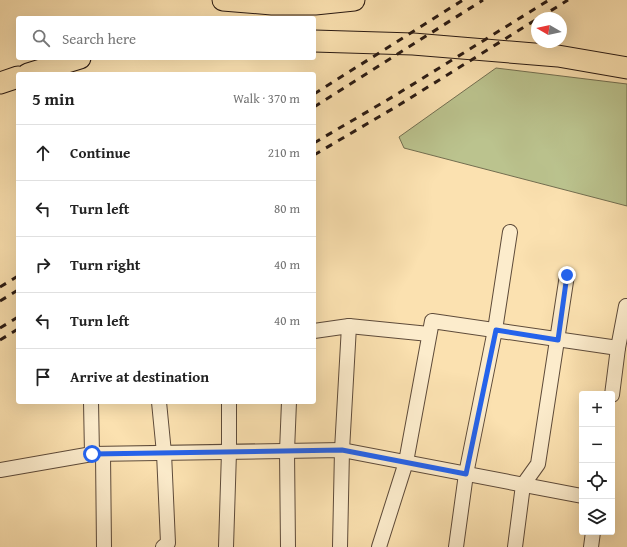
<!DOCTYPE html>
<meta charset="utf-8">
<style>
:root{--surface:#fff;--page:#f6f6f6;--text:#222;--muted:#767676;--line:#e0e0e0}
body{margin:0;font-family:"Gentium Book Plus",serif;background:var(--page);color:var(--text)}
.controls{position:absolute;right:12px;bottom:12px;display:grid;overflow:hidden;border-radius:4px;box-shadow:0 4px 16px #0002}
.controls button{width:36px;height:36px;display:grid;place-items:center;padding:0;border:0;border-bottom:1px solid var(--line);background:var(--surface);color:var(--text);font:20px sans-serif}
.compass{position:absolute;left:531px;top:12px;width:36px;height:36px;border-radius:50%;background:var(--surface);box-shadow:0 4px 16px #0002;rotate:279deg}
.stop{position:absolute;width:12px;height:12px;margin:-9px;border:3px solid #2563eb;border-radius:50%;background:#fff}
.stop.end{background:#2563eb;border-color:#fff;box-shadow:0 1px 4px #0008}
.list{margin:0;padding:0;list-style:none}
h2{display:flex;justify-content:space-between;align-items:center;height:52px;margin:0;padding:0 16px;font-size:17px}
h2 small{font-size:13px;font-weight:400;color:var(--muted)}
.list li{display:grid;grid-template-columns:26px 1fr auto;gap:12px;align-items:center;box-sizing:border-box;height:56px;padding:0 16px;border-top:1px solid var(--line)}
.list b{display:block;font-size:15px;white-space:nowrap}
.list em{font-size:13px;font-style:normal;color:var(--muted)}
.icon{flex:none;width:22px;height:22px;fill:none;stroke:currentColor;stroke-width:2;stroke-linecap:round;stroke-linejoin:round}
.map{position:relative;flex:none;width:627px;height:547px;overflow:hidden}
.search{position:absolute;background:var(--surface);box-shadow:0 4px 16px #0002;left:16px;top:16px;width:300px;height:44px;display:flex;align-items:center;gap:10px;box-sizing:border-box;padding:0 14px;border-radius:4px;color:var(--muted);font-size:15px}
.panel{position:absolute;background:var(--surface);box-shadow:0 4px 16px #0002;left:16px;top:72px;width:300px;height:332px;border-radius:4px}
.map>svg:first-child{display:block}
.green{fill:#bbc38e;stroke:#726e50}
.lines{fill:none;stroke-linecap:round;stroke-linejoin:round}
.minor-casing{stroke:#5e4b3a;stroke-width:16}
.highway-casing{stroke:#291912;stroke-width:23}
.minor{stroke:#fceccc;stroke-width:14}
.highway{stroke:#fbe1b0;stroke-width:21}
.rail{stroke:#291912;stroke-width:3;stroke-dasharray:7 7;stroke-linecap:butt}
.route{stroke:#2563eb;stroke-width:5}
</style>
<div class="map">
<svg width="627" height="547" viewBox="0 0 627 547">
<rect width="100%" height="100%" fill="#fbe1b0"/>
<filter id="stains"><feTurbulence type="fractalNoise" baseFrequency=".005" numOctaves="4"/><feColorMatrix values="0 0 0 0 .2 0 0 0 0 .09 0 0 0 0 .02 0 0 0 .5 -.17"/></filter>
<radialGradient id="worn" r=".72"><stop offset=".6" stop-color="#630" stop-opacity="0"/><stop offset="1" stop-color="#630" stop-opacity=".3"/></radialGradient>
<path class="green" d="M496 68 627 84V206L404 148 399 137Z"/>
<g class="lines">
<defs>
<g id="minor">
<path d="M349 326 429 334"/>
<path d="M314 331 349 326 342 450 340 547"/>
<path d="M618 348 626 306"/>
<path d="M91 402 92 454 342 450 582 496"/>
<path d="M159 402 164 453 168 543 163 547"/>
<path d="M103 454 104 547"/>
<path d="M0 470 92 454"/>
<path d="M226 547 229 452V402"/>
<path d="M288 547 287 451 289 402"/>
<path d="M379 547 406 462 432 321 618 348 612 395"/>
<path d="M456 547 466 474 495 330 510 232"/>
<path d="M515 547 523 485 538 464 567 275"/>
<path d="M591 547 593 532"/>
</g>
<g id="highway">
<path d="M223 0 272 4H315L354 0"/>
<path d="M314 41 413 44 558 56 627 68"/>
<path d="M28 74 80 58"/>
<path d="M0 83 18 77"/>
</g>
</defs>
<use href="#minor" class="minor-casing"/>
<use href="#highway" class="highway-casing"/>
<use href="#minor" class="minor"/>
<use href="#highway" class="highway"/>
<g class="rail">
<path d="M539 18 568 0"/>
<path d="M314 94 463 0"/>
<path d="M314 107 483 0"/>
<path d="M314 143 394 96 549 0"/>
<path d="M314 155 399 105 537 19"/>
<path d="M0 287 18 276"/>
<path d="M0 301 18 290"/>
<path d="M0 328 18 317"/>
<path d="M0 340 18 329"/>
</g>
</g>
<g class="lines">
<path class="route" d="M92 454 342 450 466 474 496 330 558 340 567 275"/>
</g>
<rect width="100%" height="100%" filter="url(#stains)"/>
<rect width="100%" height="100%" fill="url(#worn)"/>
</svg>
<div class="controls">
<button>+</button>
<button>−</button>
<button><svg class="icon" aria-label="locate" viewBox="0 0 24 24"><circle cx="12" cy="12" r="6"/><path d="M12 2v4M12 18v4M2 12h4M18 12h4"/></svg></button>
<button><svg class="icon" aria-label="layers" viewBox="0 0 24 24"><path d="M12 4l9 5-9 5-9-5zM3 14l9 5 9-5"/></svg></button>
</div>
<svg class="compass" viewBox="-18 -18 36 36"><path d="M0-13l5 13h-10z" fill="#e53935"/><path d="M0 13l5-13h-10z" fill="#767676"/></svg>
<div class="stop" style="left:92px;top:454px"></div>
<div class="stop end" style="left:567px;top:275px"></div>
<div class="search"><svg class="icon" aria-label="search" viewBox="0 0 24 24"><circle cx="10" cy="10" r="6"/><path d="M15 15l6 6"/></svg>Search here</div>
<section class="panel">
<h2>5 min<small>Walk · 370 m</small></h2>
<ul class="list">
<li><svg class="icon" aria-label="ahead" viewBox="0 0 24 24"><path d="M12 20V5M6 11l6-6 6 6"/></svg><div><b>Continue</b></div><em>210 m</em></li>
<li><svg class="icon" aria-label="left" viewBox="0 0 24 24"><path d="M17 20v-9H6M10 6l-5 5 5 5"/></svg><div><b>Turn left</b></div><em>80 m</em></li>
<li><svg class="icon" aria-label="right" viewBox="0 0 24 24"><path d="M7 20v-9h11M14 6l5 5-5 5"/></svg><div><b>Turn right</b></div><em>40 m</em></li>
<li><svg class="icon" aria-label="left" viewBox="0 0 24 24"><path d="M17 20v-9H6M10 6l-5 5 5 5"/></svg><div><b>Turn left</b></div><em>40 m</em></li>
<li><svg class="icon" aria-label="arrive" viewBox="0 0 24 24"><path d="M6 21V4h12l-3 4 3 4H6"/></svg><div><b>Arrive at destination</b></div></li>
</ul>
</section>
</div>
